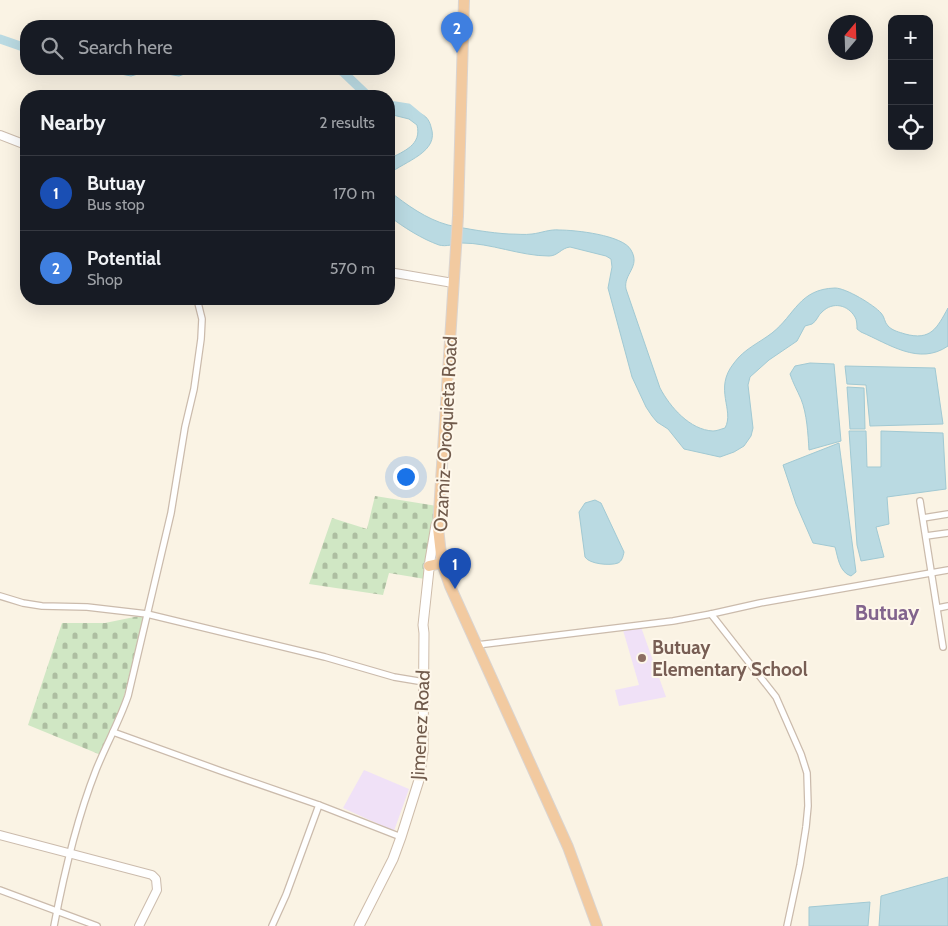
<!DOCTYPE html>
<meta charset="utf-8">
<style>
:root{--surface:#171b24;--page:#242831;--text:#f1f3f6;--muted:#9ea1a6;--line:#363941;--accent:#1a73e8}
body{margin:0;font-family:Cabin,sans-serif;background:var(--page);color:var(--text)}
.controls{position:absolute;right:15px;top:15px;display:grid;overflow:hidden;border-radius:10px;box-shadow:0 5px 20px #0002}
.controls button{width:45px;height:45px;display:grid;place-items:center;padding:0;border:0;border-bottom:1px solid var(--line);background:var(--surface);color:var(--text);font:25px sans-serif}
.compass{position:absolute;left:828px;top:15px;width:45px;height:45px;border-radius:50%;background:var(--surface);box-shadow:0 5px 20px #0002;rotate:19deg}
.you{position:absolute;left:405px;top:476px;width:18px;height:18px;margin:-12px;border:4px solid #fff;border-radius:50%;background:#1a73e8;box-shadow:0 0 0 8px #1a73e833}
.badge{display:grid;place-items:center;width:32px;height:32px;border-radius:50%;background:var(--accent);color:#fff;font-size:16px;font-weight:700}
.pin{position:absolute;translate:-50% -41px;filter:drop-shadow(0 1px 2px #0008)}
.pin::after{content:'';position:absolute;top:26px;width:18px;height:15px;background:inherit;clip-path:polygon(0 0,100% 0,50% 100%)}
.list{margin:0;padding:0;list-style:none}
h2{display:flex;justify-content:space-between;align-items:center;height:65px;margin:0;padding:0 20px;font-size:21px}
h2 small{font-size:16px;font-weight:400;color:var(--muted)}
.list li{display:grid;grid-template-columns:32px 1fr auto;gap:15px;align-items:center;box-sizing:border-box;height:75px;padding:0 20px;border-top:1px solid var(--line)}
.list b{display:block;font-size:19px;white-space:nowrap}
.list p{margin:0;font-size:16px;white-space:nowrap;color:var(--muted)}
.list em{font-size:16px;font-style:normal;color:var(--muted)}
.icon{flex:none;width:28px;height:28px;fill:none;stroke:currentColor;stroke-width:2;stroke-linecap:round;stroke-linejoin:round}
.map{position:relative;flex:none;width:948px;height:926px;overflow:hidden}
.search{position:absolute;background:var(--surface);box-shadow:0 5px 20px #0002;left:20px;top:20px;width:375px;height:55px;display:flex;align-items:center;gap:12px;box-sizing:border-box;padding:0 18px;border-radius:20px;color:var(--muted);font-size:19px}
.panel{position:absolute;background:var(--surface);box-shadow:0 5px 20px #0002;left:20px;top:90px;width:375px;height:215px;border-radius:20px}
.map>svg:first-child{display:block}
.education{fill:#f0e1f7}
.cemetery{fill:url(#cemetery-stones)}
.water{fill:#badae2;stroke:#a1c9d3}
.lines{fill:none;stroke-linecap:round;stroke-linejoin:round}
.river{stroke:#badae2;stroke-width:9}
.minor-casing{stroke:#cbbbac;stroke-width:8}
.tertiary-casing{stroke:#cbbbac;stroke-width:10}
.secondary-casing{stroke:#cebcaa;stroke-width:11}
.trunk-casing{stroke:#dad4d0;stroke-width:12}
.minor{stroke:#fff;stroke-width:5.5}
.tertiary{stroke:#fff;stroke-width:8}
.secondary{stroke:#fff;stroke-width:9}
.trunk{stroke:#f2caa0;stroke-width:10}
.education-dot{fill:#8d6e63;stroke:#fef7ea;stroke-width:2}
.labels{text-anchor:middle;stroke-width:4;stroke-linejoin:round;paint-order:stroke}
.street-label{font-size:19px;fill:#715b4c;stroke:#fef7ea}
.education-label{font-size:19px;font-weight:bold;fill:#785e54;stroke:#fef7ea;text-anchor:start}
.quarter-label{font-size:21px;font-weight:bold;fill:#82648d;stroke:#fef7ea}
</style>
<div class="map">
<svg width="948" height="926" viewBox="0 0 948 926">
<defs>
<pattern id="cemetery-stones" width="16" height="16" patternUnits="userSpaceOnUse" patternTransform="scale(1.25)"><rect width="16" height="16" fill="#d0e7c4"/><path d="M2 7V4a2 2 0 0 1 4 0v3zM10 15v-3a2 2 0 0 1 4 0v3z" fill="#adbea1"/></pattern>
</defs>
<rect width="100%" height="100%" fill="#faf3e4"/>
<g class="education">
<path d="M641 627 666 697 619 706 615 690 639 685 623 630Z"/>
<path d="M364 770 409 789 394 831 343 808Z"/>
</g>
<g class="cemetery">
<path d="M375 496 437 506 425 579 389 573 383 595 309 584 332 518 367 529Z"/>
<path d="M144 615 122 704 101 755 28 725 62 623H105Z"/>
</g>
<g class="water">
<path d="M76 69H258L240 73 208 72 187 73 179 76 155 72H145L131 76 105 71H88Z"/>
<path d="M389 106C399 109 413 109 423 115 427 117 430 122 431 127 440 152 405 161 389 174V159C404 151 422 145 417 125L409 119 389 114Z"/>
<path d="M389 191C407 205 426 219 448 225 467 229 491 233 509 234 517 234 525 235 532 234 541 233 550 229 559 230 575 230 623 235 631 250 641 267 623 274 626 289L660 388C670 407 690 430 713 431 717 431 721 429 725 428 735 410 713 389 734 363 744 349 759 343 772 333 795 315 799 289 835 288 846 288 874 305 881 313 885 317 884 322 888 326 893 331 899 332 905 334 931 341 937 328 948 308V346C919 366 889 344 861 332L857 329C857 326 857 320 855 317 848 305 833 301 822 312 818 315 817 321 812 324L805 326 797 341 769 360 750 377 748 385 753 428 751 436 744 446 734 452 720 457 684 449 668 429 657 422 652 416 646 407 632 377 608 288 612 267 611 259 606 256 570 247C561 248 558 256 549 256 520 256 491 243 462 243 454 244 446 247 439 245 422 239 403 227 389 216Z"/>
<path d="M810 363 834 364 841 441 809 450C808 434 807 414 801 399 797 390 793 383 790 374L795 366Z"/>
<path d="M845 366 935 368 943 424 870 426 866 385 847 384Z"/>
<path d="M847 387 864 388 865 429H850Z"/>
<path d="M849 431H866L867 467H881V431L943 433 946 489 887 497 889 524 876 527 884 557 861 561 857 545Z"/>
<path d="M839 443 856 572 851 576C839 572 838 557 835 547L813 543 796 504 783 465Z"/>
<path d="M595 500 601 503 624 552C623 557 622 561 618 563 610 566 589 564 585 557L579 512 585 503Z"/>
<path d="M948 877V926H879L881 896Z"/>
<path d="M870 902 868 926H809V907Z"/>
</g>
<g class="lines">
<g class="river">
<path d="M0 39 26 48"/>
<path d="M337 69 343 72 368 96"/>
<path d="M389 105 408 108 420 118"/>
</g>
<defs>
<g id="minor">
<path d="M920 501 943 647"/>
<path d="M923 518 948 514"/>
<path d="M926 536 948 533"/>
<path d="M0 596 23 603 42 606 87 607 147 614 325 657 394 677 424 682"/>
<path d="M938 608 948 606"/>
<path d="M711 614 776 697 801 754 807 773 808 806 806 827 800 865 787 926"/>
<path d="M477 645 673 621 711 614 760 603 948 570"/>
<path d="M113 732 221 771 319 805 401 837"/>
<path d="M0 890 97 926"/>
<path d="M54 926C64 873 76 821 96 770 106 745 119 722 128 696L171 513 185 427 194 389 201 339 202 319 197 299"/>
<path d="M272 926 286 895 319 805"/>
</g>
<g id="tertiary">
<path d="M0 135 26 145"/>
<path d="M389 272 453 283"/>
<path d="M0 835 152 875 156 879 157 890 139 926"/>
</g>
<path id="secondary" d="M359 926 393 859 401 837 419 780 423 752 424 633 423 625 430 560 436 525"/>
<g id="trunk">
<path d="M464 0 458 216 438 528 442 563 450 586 568 847 597 926"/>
<path d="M429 566 442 563"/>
</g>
</defs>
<use href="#minor" class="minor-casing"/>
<use href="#tertiary" class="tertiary-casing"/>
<use href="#secondary" class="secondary-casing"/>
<use href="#trunk" class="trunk-casing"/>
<use href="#minor" class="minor"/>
<use href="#tertiary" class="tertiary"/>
<use href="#secondary" class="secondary"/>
<use href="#trunk" class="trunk"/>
</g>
<circle class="education-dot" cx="642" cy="658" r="5"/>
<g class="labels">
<g class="street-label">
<text transform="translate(445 434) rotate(-87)" y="7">Ozamiz-Oroquieta Road</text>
<text transform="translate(420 725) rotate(-87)" y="7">Jimenez Road</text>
</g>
<g class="education-label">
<text x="652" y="654">Butuay<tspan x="652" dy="22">Elementary School</tspan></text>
</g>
<g class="quarter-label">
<text x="887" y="620">Butuay</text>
</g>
</g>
</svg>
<div class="controls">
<button>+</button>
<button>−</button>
<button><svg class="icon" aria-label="locate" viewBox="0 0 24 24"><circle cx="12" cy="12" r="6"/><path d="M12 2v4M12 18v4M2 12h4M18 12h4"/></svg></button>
</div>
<svg class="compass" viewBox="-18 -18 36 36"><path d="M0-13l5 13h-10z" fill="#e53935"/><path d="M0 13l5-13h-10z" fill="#9ea1a6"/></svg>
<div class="you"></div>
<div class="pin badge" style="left:455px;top:589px;background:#1a4fb4">1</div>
<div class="pin badge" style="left:457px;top:53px;background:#3f7fe0">2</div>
<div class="search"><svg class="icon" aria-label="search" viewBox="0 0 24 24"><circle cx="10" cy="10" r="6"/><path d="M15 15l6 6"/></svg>Search here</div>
<section class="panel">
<h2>Nearby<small>2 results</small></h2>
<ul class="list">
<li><span class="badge" style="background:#1a4fb4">1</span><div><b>Butuay</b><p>Bus stop</p></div><em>170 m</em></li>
<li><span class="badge" style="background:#3f7fe0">2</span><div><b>Potential</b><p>Shop</p></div><em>570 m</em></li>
</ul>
</section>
</div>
